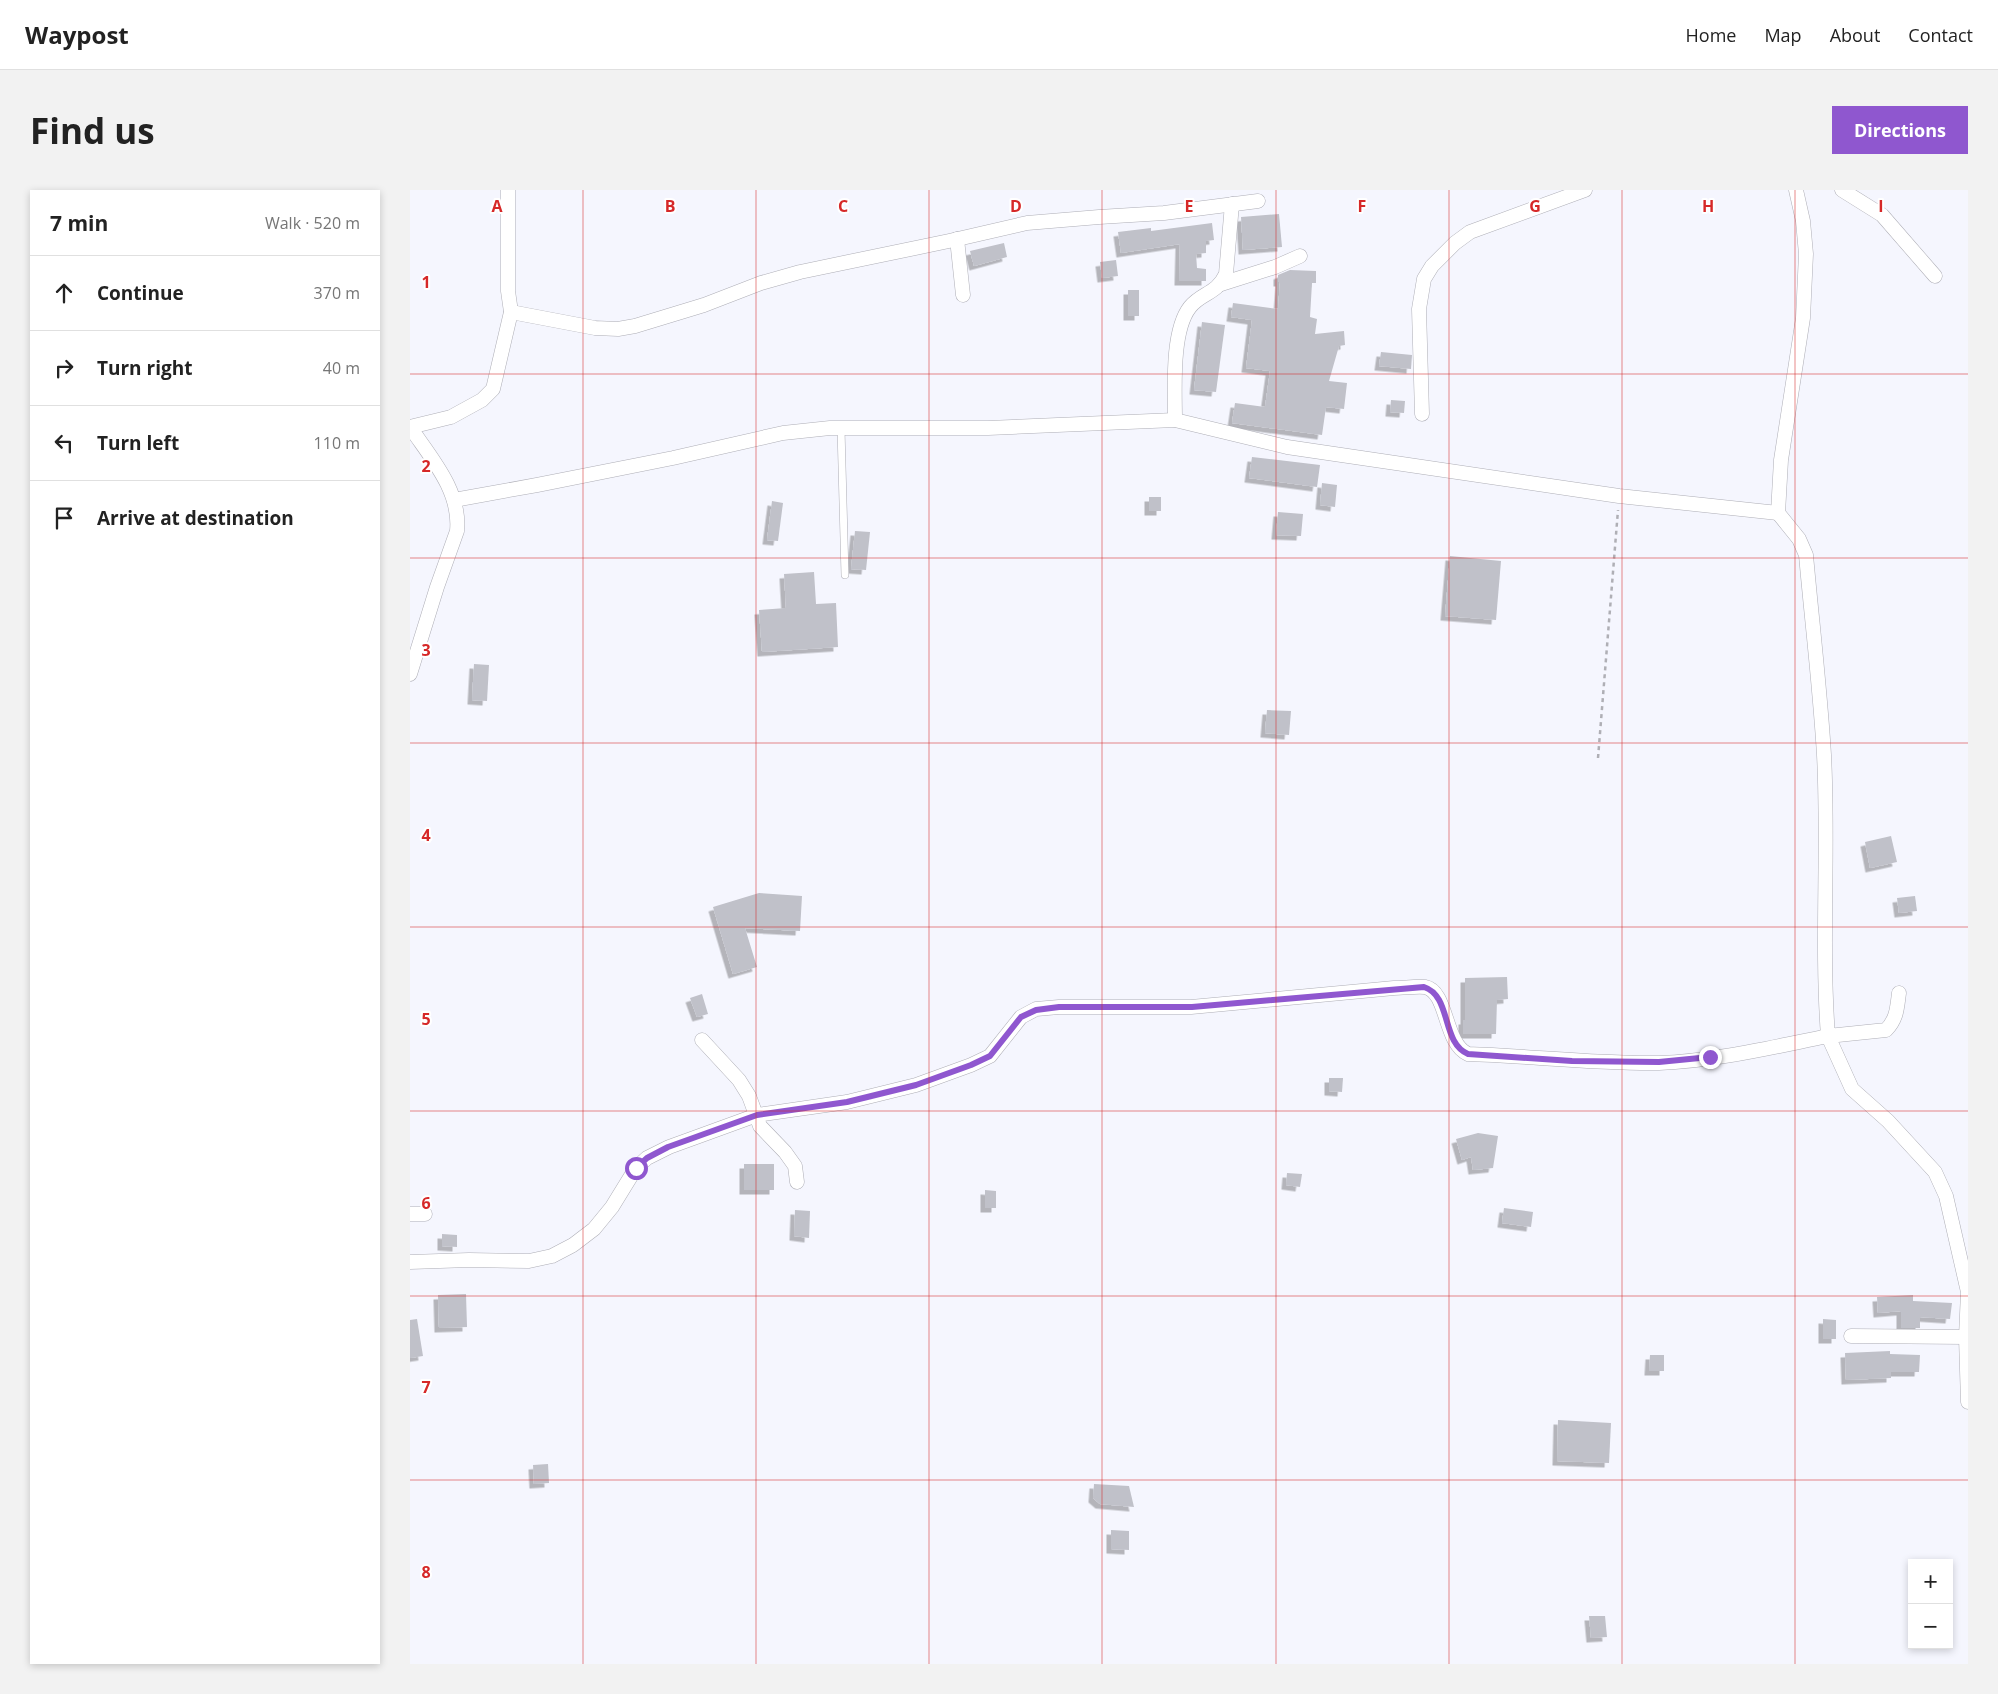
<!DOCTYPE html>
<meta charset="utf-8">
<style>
:root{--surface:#fff;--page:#f2f2f2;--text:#222;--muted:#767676;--line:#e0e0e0;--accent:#8f57cf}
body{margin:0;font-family:"Open Sans",sans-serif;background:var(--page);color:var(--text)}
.controls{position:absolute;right:15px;bottom:15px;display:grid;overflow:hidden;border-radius:0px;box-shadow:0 2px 8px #0003}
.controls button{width:45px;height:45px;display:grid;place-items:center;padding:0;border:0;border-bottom:1px solid var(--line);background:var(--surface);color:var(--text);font:25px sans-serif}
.stop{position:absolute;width:15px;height:15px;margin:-11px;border:4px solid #8f57cf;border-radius:50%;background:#fff}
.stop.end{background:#8f57cf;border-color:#fff;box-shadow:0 1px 5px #0008}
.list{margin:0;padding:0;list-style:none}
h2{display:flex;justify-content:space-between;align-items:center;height:65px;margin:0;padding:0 20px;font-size:21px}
h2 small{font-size:16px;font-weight:400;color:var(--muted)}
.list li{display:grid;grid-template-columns:32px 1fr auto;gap:15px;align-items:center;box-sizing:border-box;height:75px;padding:0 20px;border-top:1px solid var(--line)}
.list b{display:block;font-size:19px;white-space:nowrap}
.list em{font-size:16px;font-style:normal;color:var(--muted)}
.icon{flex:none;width:28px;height:28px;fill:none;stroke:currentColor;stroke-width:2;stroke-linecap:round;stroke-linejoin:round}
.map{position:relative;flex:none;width:1558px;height:1474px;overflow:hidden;border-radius:0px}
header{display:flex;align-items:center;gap:30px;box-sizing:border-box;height:70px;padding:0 25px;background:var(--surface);border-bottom:1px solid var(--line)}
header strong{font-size:24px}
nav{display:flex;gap:28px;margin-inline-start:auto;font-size:18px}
.intro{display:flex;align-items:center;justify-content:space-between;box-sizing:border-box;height:120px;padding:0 30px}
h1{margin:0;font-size:35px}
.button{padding:12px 22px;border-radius:0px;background:var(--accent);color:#fff;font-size:18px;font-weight:700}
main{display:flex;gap:30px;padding:0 30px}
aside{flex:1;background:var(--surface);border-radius:0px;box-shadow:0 2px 8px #0003}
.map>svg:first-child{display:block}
.building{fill:#c0c1c9;filter:url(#shadow)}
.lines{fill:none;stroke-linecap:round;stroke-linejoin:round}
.lane-casing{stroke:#aeaeb6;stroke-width:8}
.street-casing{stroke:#aeaeb6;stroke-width:15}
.path{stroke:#afafb5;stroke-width:2.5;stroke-dasharray:4 4;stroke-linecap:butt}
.lane{stroke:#fff;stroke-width:7}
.street{stroke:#fff;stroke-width:14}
.route{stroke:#8f57cf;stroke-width:6}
.grid{fill:none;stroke:#d62828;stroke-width:1;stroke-opacity:0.55}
.grid-label{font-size:16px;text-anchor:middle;font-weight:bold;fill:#d62828;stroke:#fff;stroke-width:4;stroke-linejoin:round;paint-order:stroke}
</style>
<header>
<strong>Waypost</strong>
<nav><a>Home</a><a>Map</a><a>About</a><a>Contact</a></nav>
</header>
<div class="intro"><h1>Find us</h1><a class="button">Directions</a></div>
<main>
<aside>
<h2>7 min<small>Walk · 520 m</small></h2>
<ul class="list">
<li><svg class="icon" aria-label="ahead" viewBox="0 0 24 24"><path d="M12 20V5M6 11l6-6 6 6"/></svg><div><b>Continue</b></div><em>370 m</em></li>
<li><svg class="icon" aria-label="right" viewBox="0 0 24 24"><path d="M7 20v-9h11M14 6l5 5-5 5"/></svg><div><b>Turn right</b></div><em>40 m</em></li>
<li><svg class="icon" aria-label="left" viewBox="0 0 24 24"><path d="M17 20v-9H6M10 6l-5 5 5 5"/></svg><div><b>Turn left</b></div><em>110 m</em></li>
<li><svg class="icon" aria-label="arrive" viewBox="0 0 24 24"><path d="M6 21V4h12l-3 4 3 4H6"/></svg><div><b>Arrive at destination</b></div></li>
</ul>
</aside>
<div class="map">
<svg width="1558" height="1474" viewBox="0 0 1558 1474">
<defs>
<filter id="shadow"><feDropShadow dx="-4.5" dy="4.5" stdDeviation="0" flood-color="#0004"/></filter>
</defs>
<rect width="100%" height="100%" fill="#f5f6fe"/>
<g class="building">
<path d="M869 24 872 57 833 60 831 27Z"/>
<path d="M802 33 804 50 796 51V63L786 64 787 78 796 79V91H769L770 54 711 63 708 42 741 38V41Z"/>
<path d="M594 53 597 67 564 76 560 61Z"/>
<path d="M706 70 708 86 692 88 690 72Z"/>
<path d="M880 80 906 81V93H902L900 127 907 129 905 144 934 141 935 155 929 156 919 191 937 193 934 219 916 217 912 245 822 233 825 213 855 217 860 181 836 178 842 130 821 127 823 113 868 119 870 92H868V85Z"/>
<rect x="718" y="100" width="11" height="26"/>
<path d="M792 132 815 135 806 202 784 200Z"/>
<path d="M971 162 1002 165 1001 179 969 176Z"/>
<path d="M981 210 995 211 994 223 980 222Z"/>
<path d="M842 267 910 275 907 297 839 288Z"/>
<path d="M912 293 927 295 925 317 910 315Z"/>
<rect x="739" y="307" width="12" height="14"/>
<path d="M362 311 373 313 368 351 357 350Z"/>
<path d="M868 322 893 324 891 346 866 345Z"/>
<path d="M445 341 460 342 456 380 441 379Z"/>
<path d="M1040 366 1091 371 1086 430 1035 426Z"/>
<path d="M404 382 406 414 426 413 428 457 352 462 349 420 376 418 374 384Z"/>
<path d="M64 474 79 475 77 511 62 510Z"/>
<path d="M857 520 881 521 879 545 855 543Z"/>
<path d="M1481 646 1487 672 1460 678 1455 652Z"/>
<path d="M349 703 392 706 390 741 335 738 347 777 323 784 303 717Z"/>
<path d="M1505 706 1507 721 1489 723 1487 708Z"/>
<path d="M1097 787 1098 809 1087 810 1086 844H1053V830H1055V788Z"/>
<path d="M292 804 298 824 287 827 280 808Z"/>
<path d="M919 888H933L932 902 919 901Z"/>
<path d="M1068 943 1088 946 1083 978 1063 980 1061 967 1052 970 1046 949Z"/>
<rect x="334" y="974" width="30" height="26"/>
<path d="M877 983 892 984 890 997 876 995Z"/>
<path d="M575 1000 586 1001V1018H575Z"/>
<path d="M1094 1018 1123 1022 1121 1037 1092 1033Z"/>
<path d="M385 1020 400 1021 399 1048 384 1046Z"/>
<path d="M32 1044 47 1045V1057L32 1056Z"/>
<path d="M56 1104 57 1137 29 1138 28 1105Z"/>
<path d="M1503 1105V1111L1542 1113 1540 1129 1510 1127V1138H1491V1121L1468 1123 1467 1107Z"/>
<path d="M7 1129 13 1166 0 1168V1130Z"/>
<path d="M1413 1129 1426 1130V1149H1413Z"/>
<path d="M1480 1161V1164L1510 1165 1509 1182H1481V1188L1436 1190 1435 1163Z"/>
<path d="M1240 1165H1254V1181H1239Z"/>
<path d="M1148 1230 1201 1233 1199 1273 1147 1271Z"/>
<path d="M138 1274 139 1293 124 1294 123 1275Z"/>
<path d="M684 1294 719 1296 724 1317 690 1314 683 1308Z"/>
<path d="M701 1340 719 1341V1360L701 1359Z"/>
<path d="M1179 1426H1195L1197 1447 1181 1448Z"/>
</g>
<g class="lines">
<defs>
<path id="lane" d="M431 239 435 385"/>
<g id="street">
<path d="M1386 0 1393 31 1396 64 1393 128 1371 270 1368 323 1389 349 1396 365C1402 432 1410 498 1414 565 1419 659 1411 753 1418 846L1476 840C1487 829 1487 818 1489 803"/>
<path d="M1432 0 1472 25 1525 86"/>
<path d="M547 49 553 105"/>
<path d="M811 94 865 77 890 66"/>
<path d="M101 122 185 138 208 139 225 136 294 115 351 93 390 82 539 51 617 33 689 27 754 23 848 11"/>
<path d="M1012 224 1009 119 1014 89 1022 76 1045 53 1060 42 1175 0"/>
<path d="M765 230C765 200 761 141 780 117 792 102 806 105 816 84L822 14"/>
<path d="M0 237 41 227 72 210 83 199 101 122 98 101V0"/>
<path d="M44 310 127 295 263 268 373 243 420 238H578L765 230 877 257 1209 306 1368 323"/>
<path d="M0 484 27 397 47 341C51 301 21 268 0 237"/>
<path d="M292 850 329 890 339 906 350 936 375 962 385 976 387 992"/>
<path d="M0 1024H15"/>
<path d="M0 1072 59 1070 119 1071 142 1066 163 1055 184 1039 202 1017 226 978 237 968 259 957 347 925 437 912 506 895 561 875 580 866 611 827 626 819 649 817H781L984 798C994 798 1006 796 1015 797 1038 801 1034 854 1058 864 1121 866 1185 874 1249 873 1305 871 1363 857 1418 846L1442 899 1478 931 1525 982 1536 1006 1558 1102 1556 1147 1558 1212"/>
<path d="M1441 1146 1556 1147"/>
</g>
</defs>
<use href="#lane" class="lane-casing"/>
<use href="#street" class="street-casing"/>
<path class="path" d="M1188 568 1208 320"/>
<use href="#lane" class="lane"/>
<use href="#street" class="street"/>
</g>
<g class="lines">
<path class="route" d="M226 978 237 968 258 957 347 925 437 912 506 895 561 875 580 866 611 827 626 820 649 817H782L1014 797C1042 806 1031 853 1058 864L1162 871 1249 872 1300 867"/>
</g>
<path class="grid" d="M173 0V1474M346 0V1474M519 0V1474M692 0V1474M866 0V1474M1039 0V1474M1212 0V1474M1385 0V1474M0 184H1558M0 368H1558M0 553H1558M0 737H1558M0 921H1558M0 1106H1558M0 1290H1558"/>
<g class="grid-label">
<text x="87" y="22">A</text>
<text x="260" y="22">B</text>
<text x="433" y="22">C</text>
<text x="606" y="22">D</text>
<text x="779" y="22">E</text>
<text x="952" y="22">F</text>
<text x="1125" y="22">G</text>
<text x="1298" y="22">H</text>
<text x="1471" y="22">I</text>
<text x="16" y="98">1</text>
<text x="16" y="282">2</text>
<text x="16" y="466">3</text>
<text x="16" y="651">4</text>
<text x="16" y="835">5</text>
<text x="16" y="1019">6</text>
<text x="16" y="1203">7</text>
<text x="16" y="1388">8</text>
</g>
</svg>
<div class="controls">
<button>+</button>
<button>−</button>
</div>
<div class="stop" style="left:226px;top:978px"></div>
<div class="stop end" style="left:1300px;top:867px"></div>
</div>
</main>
